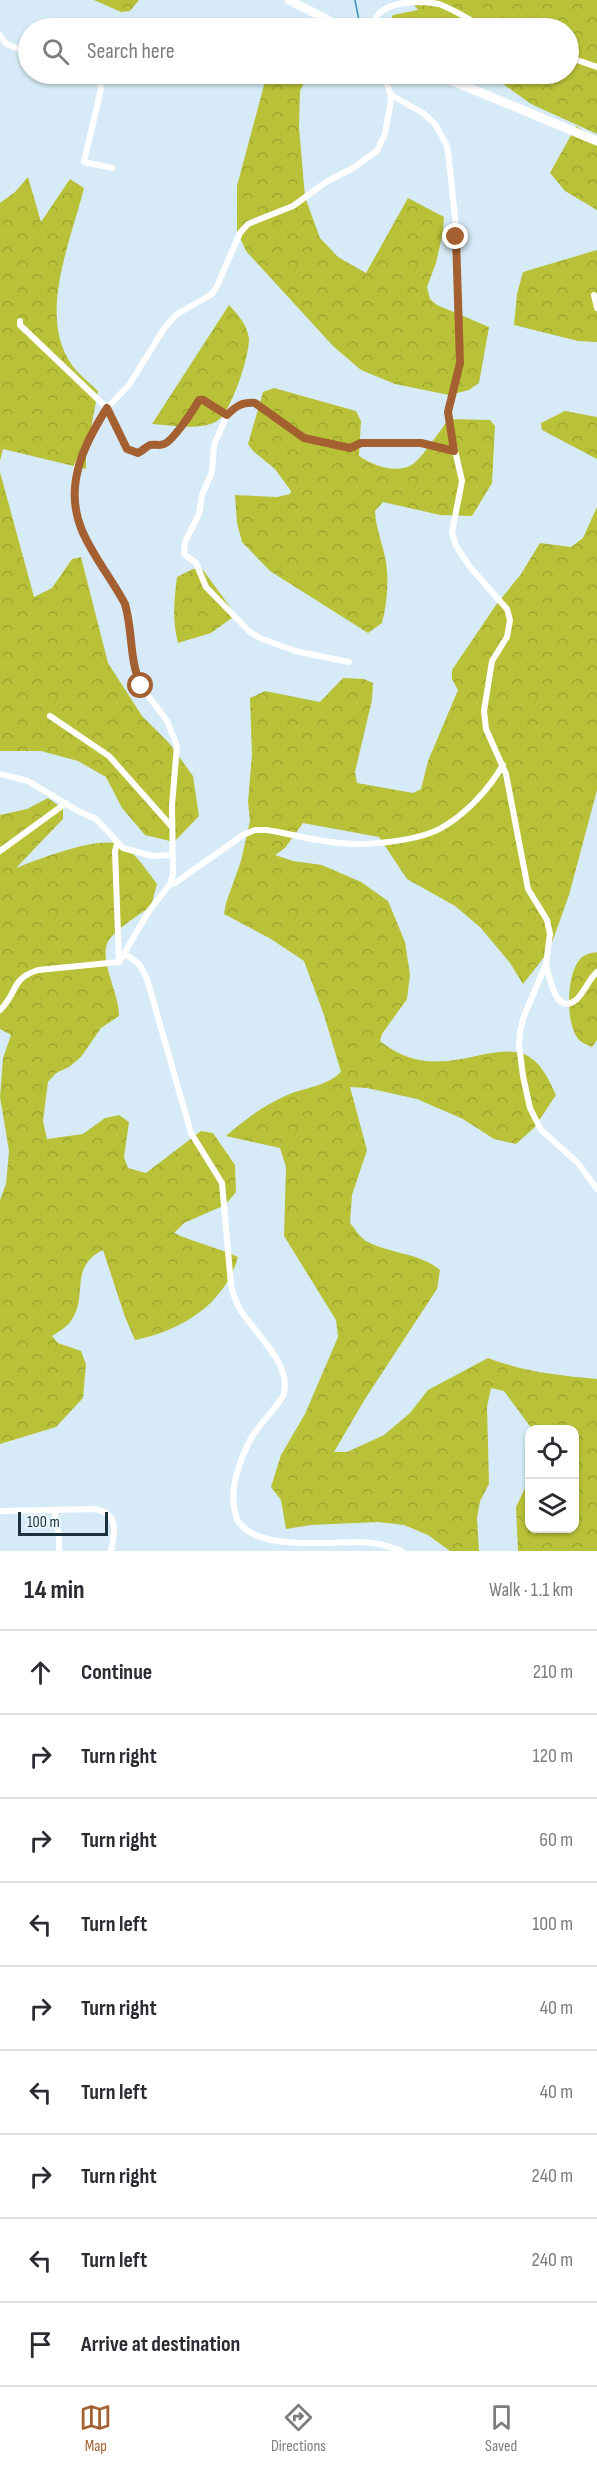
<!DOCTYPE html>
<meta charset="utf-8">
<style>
:root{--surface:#fff;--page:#f7f7f7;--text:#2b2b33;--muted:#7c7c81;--line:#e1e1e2;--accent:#a46031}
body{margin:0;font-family:"Sofia Sans Condensed",sans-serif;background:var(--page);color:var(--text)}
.controls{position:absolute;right:18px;bottom:18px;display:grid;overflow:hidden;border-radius:12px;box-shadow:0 2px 4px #0004}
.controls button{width:54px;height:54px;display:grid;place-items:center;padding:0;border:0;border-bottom:2px solid var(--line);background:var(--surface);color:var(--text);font:30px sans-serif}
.scale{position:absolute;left:18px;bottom:15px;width:90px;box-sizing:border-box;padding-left:6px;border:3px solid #1b313d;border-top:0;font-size:16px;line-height:21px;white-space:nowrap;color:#1b313d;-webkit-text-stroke:4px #ecf6fd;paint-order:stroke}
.stop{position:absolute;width:18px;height:18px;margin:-14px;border:4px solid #a46031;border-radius:50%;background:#fff}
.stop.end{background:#a46031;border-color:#fff;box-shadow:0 2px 6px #0008}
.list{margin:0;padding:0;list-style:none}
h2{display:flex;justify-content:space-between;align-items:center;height:78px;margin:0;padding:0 24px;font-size:26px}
h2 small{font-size:20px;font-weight:400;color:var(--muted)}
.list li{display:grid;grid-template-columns:39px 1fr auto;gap:18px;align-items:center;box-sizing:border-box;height:84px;padding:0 24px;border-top:2px solid var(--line)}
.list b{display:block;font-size:22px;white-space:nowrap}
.list em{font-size:20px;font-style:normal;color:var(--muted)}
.icon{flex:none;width:33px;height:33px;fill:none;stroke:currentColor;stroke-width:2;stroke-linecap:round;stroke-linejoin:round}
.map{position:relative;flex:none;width:597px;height:1551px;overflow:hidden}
.search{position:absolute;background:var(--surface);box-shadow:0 2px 4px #0004;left:18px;right:18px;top:18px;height:66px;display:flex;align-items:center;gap:15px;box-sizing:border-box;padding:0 21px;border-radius:33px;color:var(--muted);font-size:22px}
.sheet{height:834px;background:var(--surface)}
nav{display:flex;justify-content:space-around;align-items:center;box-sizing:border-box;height:84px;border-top:2px solid var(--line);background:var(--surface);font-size:16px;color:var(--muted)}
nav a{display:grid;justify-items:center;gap:3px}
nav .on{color:var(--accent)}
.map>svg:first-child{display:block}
.forest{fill:url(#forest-crowns)}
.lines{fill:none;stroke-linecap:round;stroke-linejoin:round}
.stream{stroke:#3e91b9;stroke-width:1.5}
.minor{stroke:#fff;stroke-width:6}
.secondary{stroke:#fff;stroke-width:9}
.route{stroke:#a46031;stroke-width:8}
</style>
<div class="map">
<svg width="597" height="1551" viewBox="0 0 597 1551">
<defs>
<pattern id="forest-crowns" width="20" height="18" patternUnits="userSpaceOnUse" patternTransform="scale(1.5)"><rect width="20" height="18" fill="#b9c138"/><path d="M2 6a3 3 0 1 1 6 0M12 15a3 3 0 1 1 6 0" fill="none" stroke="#9ea632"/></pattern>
</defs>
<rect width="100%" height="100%" fill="#d6ebf7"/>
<g class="forest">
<path d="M94 0H139L130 11 121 12Z"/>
<path d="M410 0H597V134L531 104 499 81 474 83 454 74H568V28H385L393 15 418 10Z"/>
<path d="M267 74H308L300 91 299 127 305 197 320 238 338 257 366 273 408 198 444 217 443 232 436 263 427 287 430 299 437 305 489 327 479 383 469 390 449 395 395 384 361 370 333 346 246 251 237 231V186Z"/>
<path d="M576 126 597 140V210L565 191 550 173Z"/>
<path d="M28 177 41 222 70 179 84 188C71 241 37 316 72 365 79 375 90 383 98 391L86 454V469L3 449 0 461V203L15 192Z"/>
<path d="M597 250V342L578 341 514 325 517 294 523 272Z"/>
<path d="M229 305C238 315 248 325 249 340 249 357 231 413 217 421 200 431 170 425 152 424Z"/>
<path d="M274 388 356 411 361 421 359 456C372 465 397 475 413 464 422 458 441 429 449 419L490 420 495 426 492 483 472 516 440 515 383 502 375 511C376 530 383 544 386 562 389 583 387 603 382 623L368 633 270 571 242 542 237 523 235 495 277 497 290 494 291 491 275 469 253 451 248 444 263 392Z"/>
<path d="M565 411 597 417V459L542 430 541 423Z"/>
<path d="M0 472 34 597 52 588 72 559 81 557 108 663 142 716 169 743 193 776 199 816 174 842 145 835 122 808 106 777 78 761 41 751H0Z"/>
<path d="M597 507V790L569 895 549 951 523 984 510 963 480 927 455 906 407 879 379 837 303 823 285 848 275 855 293 861 322 865 361 882 388 901 405 942 410 975 407 999 382 1034 380 1041C415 1069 445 1063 485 1054 498 1052 514 1049 526 1055 542 1063 549 1080 556 1095L534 1128 516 1144 494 1139 463 1119 417 1099 367 1088 350 1087 367 1150 352 1195 350 1223C355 1229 360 1237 366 1241 390 1254 418 1252 440 1270L437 1289 365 1399 334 1452H347L384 1435 410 1413 428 1390 488 1358C525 1372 557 1375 597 1379V1551H518L516 1507 529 1480 530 1528H574V1430L532 1429 504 1391 491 1388 487 1407 489 1484 480 1501 477 1518 479 1551H450L428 1535 404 1525 378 1522 311 1525 286 1529 281 1500 271 1487 281 1455 305 1414 338 1337 336 1320 284 1236 286 1167 280 1148 226 1136C244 1120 263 1106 285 1096 304 1087 324 1088 341 1072L324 1015 304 961 271 939 224 914 226 903 241 861 250 821 248 802 252 755 250 698 265 691 320 702 343 678 364 679 373 683 372 700 355 772 357 783 413 793 421 789 428 761 458 690 452 679V670L496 605 521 574 540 543 571 547 583 538Z"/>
<path d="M193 569 203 570 236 615 211 633 178 643C172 620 174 600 177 577Z"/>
<path d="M48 798 63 809V819L16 868C39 859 90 839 114 843 131 845 147 871 157 884L151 906C139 915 124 924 113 935 93 953 120 992 119 1016L101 1028 81 1057 69 1067 56 1073 48 1082 43 1121 47 1139 83 1134 105 1118 119 1115 129 1122 124 1157 128 1168 146 1173 201 1131 213 1133 235 1165 236 1192 225 1205 184 1223 174 1233C195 1243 217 1247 238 1257 225 1304 181 1331 135 1340L125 1317 103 1250C68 1267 89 1296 71 1321 67 1327 58 1332 52 1336L58 1343 81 1351 86 1364 83 1398 56 1427 0 1444V1200L6 1184 9 1151 0 1097 3 1058 11 1035 0 1029V815L27 809Z"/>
<path d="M597 952V1040L592 1047C588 1045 582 1043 579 1040 565 1024 566 975 580 959 585 954 591 953 597 952Z"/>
</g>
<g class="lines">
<path class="stream" d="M355 0 360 26"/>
<g class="minor">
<path d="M373 28C375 0 418 0 439 4 455 10 470 20 485 28"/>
<path d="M0 35 6 44 28 52"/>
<path d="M568 57 597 67"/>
<path d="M90 74 100 83 101 89 84 162 112 168"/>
<path d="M391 95 423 113 435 124 447 146 449 160 457 237 460 363 448 412 449 424 462 481 452 532 456 546 470 567 507 609 510 620 507 637 492 661 484 711 486 729 506 774 528 889 547 920 550 934 546 964 524 1016 520 1032 519 1045 523 1076 530 1108 541 1130 578 1163 597 1189"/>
<path d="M594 295 597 308"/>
<path d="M20 321V325L107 408 127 449 138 453C142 451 146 447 150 445 155 444 160 446 164 444 173 441 194 409 199 400H203L227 415"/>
<path d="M349 662 295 651 260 638 250 632 206 587 196 563 184 554 185 542 199 514 202 495 212 472 214 445 227 415 234 407 245 402 255 403 304 438 350 448 361 443H421L454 451"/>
<path d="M50 716 109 756 172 827"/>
<path d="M0 774 28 781 80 812 96 819 123 848 152 856 172 855"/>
<path d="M117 844 115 851 119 962"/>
<path d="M0 851 66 803"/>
<path d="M170 884 175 883 243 835 255 830H267C291 834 316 841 340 843 367 846 420 841 443 827 467 813 489 789 503 765"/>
<path d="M125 954 139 964 147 979 191 1133 222 1183 231 1285C233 1294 236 1303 241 1311 256 1334 294 1367 283 1396 273 1413 257 1425 248 1444 237 1468 228 1493 237 1519 253 1551 324 1542 361 1542 376 1542 388 1546 402 1551"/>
<path d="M546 964C549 976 556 1018 577 999 585 991 589 979 597 972"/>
<path d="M0 1010C18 993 10 979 38 970L119 962 149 911 170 884 173 874 172 805 177 746 167 721 141 686 136 674 129 617 125 604 81 530 75 510 74 484 77 466 87 443 107 408 129 385 165 327 177 314 212 294 217 286 240 233 248 224 293 206 326 182 353 168 377 151 385 134 390 106 391 95 383 74"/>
<path d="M54 1510 59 1535V1551"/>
<path d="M0 1511 96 1509C120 1515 115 1532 111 1551"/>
</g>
<g class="secondary">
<path d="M289 0 344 28"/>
<path d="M436 74 597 141"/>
</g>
</g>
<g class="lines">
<path class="route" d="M141 686C129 660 133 631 125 604 112 579 91 554 81 528 64 485 84 444 107 408L127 449 138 453C142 451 146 447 150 445 155 444 160 446 164 444 173 441 194 409 199 400H203L227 415C236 406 242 402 255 403L304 438 350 448 361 443H421L454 451 448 412 460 363 456 237"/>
</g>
</svg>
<div class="controls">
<button><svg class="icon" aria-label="locate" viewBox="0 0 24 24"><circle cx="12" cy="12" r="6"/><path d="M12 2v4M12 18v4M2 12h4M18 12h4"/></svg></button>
<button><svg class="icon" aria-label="layers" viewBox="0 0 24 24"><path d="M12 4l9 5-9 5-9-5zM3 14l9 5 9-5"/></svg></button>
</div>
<div class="scale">100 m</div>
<div class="stop" style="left:141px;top:686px"></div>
<div class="stop end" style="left:456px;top:237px"></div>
<div class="search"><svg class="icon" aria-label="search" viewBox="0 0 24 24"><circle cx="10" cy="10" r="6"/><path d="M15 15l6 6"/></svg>Search here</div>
</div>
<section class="sheet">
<h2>14 min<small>Walk · 1.1 km</small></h2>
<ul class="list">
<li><svg class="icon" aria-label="ahead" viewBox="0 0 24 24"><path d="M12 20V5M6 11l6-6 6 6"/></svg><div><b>Continue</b></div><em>210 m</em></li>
<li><svg class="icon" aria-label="right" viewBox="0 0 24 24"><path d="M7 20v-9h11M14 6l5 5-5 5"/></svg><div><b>Turn right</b></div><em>120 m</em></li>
<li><svg class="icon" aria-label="right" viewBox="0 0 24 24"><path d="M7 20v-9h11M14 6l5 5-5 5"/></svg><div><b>Turn right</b></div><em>60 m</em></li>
<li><svg class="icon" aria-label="left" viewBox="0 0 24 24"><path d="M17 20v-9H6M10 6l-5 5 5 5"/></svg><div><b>Turn left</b></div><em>100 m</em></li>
<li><svg class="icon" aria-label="right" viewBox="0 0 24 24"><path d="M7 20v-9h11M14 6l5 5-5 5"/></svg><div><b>Turn right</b></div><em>40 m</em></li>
<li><svg class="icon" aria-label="left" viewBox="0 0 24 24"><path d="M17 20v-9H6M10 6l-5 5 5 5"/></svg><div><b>Turn left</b></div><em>40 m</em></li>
<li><svg class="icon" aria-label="right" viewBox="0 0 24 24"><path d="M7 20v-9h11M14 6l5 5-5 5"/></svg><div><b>Turn right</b></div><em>240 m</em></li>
<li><svg class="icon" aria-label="left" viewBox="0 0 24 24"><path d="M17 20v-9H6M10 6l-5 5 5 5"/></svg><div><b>Turn left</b></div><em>240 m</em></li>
<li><svg class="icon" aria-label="arrive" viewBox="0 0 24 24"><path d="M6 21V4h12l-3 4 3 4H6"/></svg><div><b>Arrive at destination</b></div></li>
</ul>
</section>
<nav>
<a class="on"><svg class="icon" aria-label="map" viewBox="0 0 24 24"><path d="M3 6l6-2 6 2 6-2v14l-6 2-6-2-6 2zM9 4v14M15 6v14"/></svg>Map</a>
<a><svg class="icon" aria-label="directions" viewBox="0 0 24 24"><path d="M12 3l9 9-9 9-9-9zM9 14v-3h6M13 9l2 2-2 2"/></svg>Directions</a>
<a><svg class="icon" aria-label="saved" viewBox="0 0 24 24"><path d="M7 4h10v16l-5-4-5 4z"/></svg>Saved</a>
</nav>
